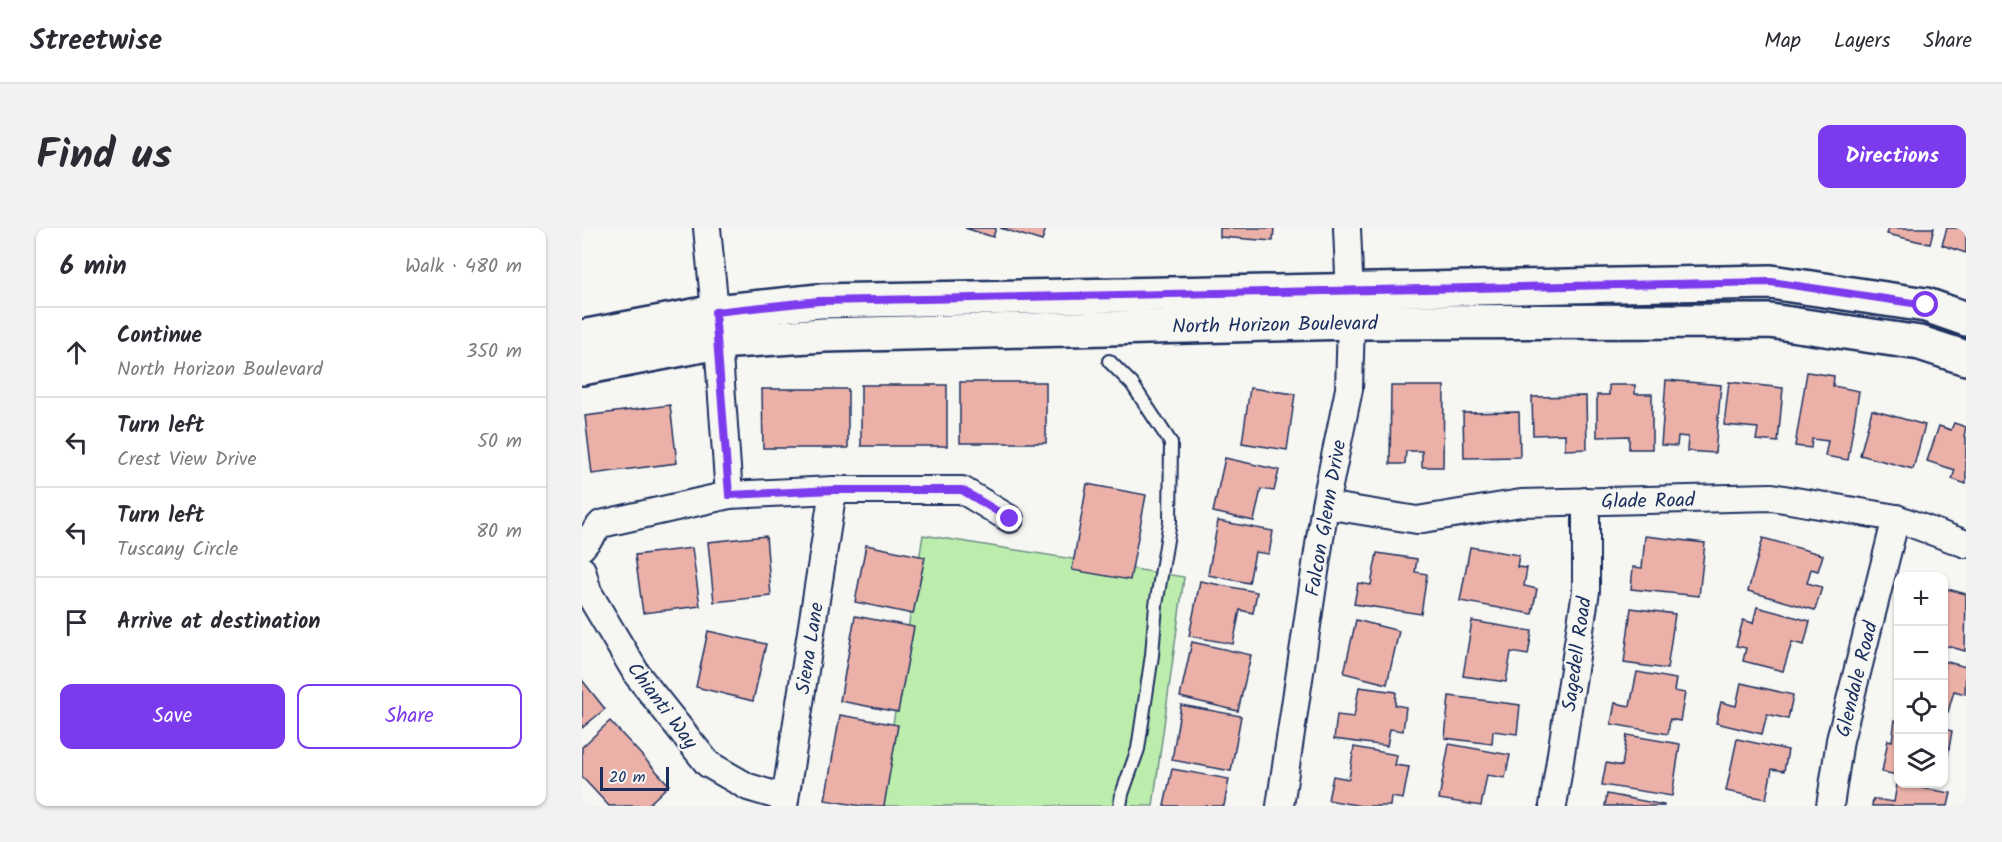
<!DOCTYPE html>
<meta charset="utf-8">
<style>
:root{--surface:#fff;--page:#f2f2f3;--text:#2b2b33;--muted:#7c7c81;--line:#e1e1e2;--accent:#7c3aed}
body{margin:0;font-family:Kalam,sans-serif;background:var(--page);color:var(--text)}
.controls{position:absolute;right:18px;bottom:18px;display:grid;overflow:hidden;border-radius:12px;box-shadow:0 2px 4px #0004}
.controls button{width:54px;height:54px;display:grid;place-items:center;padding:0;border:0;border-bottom:2px solid var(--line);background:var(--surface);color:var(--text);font:30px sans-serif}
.scale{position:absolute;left:18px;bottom:15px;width:69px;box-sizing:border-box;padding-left:6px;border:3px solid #1b2f5e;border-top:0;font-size:16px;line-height:21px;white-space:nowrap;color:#1b2f5e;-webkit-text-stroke:4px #f6f6f2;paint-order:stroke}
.stop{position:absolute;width:18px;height:18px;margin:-14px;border:4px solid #7c3aed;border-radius:50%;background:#fff}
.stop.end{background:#7c3aed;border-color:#fff;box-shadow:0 2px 6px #0008}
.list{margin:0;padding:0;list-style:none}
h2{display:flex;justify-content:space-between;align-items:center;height:78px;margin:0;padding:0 24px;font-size:26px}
h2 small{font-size:20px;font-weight:400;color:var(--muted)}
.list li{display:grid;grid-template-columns:39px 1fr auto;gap:18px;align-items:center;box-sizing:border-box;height:90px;padding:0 24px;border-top:2px solid var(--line)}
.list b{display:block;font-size:22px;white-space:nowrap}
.list p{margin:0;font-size:20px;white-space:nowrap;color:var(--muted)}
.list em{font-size:20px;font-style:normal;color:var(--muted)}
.actions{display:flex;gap:12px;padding:18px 24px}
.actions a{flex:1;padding:14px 0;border:2px solid var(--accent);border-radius:12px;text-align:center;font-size:21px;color:var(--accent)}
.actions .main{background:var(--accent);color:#fff}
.icon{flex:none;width:33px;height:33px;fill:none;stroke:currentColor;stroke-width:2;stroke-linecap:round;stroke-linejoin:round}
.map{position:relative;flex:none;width:1384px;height:578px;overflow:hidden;border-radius:12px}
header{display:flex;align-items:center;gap:36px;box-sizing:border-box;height:84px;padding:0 30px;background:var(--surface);border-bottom:2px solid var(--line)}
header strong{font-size:28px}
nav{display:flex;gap:33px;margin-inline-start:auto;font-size:21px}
.intro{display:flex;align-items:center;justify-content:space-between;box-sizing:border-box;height:144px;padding:0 36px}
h1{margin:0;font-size:42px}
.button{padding:15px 27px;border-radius:12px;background:var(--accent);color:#fff;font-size:21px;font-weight:700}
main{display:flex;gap:36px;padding:0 36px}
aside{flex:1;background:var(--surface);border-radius:12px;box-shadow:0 2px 4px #0004}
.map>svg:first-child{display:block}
.green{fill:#bdedac;stroke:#6c8e85;stroke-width:1.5}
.building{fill:#ebb1a9;stroke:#1b2f5e;stroke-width:1.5}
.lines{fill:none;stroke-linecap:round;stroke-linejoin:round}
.lane-casing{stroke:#1b2f5e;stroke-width:16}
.street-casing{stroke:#1b2f5e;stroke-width:30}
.secondary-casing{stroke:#1b2f5e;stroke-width:38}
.lane{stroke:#f6f6f2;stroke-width:12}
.street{stroke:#f6f6f2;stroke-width:26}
.secondary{stroke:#f6f6f2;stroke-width:33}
.route{stroke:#7c3aed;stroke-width:8}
.labels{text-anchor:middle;stroke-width:4.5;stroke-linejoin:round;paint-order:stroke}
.street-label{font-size:20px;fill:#1b2f5e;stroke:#f6f6f2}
</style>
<header>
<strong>Streetwise</strong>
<nav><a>Map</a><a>Layers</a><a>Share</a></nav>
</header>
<div class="intro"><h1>Find us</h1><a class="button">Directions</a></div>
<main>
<aside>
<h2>6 min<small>Walk · 480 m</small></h2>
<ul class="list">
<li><svg class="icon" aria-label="ahead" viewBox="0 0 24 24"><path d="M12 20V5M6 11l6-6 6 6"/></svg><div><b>Continue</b><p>North Horizon Boulevard</p></div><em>350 m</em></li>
<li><svg class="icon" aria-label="left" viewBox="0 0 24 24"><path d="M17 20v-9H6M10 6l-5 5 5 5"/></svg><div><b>Turn left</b><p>Crest View Drive</p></div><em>50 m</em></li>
<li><svg class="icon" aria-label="left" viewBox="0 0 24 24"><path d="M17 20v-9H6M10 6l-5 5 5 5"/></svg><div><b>Turn left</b><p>Tuscany Circle</p></div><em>80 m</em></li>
<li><svg class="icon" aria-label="arrive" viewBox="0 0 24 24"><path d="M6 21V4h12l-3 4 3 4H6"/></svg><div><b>Arrive at destination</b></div></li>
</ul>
<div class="actions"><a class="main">Save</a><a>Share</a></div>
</aside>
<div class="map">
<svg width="1384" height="578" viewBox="0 0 1384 578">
<rect width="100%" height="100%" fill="#f6f6f2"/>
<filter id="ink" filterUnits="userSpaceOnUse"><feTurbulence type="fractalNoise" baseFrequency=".0167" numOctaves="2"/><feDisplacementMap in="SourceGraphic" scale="12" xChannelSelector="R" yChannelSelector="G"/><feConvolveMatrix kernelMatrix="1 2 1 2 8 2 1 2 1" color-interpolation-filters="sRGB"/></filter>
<g filter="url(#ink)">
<path class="green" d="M341 307 602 349 571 578H298Z"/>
<g class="building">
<path d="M383 0H414L411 9Z"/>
<path d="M418 0H464L460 13Z"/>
<path d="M638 0H692L691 13 638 9Z"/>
<path d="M1307 0H1352L1348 16 1305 6Z"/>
<path d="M1365 0H1384V25L1360 17Z"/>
<path d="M1225 144 1252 148 1251 158 1277 163 1266 232 1243 228 1246 213 1230 211 1229 220 1213 218Z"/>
<path d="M1084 152 1139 157 1133 225 1105 223 1106 209 1096 208 1095 218 1079 217Z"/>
<rect x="378" y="154" width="86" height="61"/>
<path d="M1147 154 1201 160 1196 214 1174 212 1176 200 1142 197Z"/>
<rect x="279" y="157" width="86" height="61"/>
<path d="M1027 157H1053V166H1070V221H1047V208L1015 209V167H1027Z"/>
<path d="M809 158H862L861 239H840V223H824L823 236H808Z"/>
<path d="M668 160 713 166 705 222 660 215Z"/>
<path d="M180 161H266V220H181Z"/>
<path d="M1004 168 1005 221 983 222V206L951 207 950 169Z"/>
<path d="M88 177 95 235 10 246 3 188Z"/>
<path d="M1290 182 1343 197 1331 241 1278 227Z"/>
<path d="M937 184 938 229 882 230 881 185Z"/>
<path d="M1372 195 1384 199 1382 208 1384 209V256L1370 251 1373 242 1345 233 1357 198 1369 202Z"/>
<path d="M643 230 697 242 692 263 679 261 672 293 631 284Z"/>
<path d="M505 256 564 267 548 352 490 342Z"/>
<path d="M636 293 691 303 687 326 673 324 667 355 626 347Z"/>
<path d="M184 308 189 368 132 374 126 314Z"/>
<path d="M1063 308 1123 315 1117 368 1049 361 1051 339 1060 340Z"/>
<path d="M1181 310 1241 327 1236 343 1229 341 1225 355 1240 359 1233 382 1166 363Z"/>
<path d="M284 317 343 329 331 386 273 374Z"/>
<path d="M888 319 937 327 935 339 945 340 942 358 955 361 950 386 878 373Z"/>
<path d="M110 320 118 378 61 385 53 327Z"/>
<path d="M795 325 835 331 833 344 845 346 839 386 772 376 776 355 789 357Z"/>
<path d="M618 353 675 364 671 385 658 382 651 416 607 408Z"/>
<path d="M1362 360 1384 366 1383 423 1362 417Z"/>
<path d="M1175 379 1228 393 1222 417 1210 414 1201 443 1161 433 1164 420 1154 418 1161 392 1171 395Z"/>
<path d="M1049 380 1093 386 1085 441 1042 435Z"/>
<path d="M273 388 332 399 316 484 258 473Z"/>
<path d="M774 392 817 403 805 456 762 445Z"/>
<path d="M890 393 950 403 946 427 929 424 924 454 881 448Z"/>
<path d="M126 403 184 416 171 473 114 459Z"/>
<path d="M610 414 669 427 656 483 598 469Z"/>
<path d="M1362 433 1384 439 1383 466 1372 463 1366 484 1362 483Z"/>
<path d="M1055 444 1094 451 1092 463 1103 465 1098 493 1088 491 1086 506 1029 496 1033 475 1048 478Z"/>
<path d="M0 452 23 481 0 500Z"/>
<path d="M1159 455 1211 467 1206 491 1185 486 1180 506 1134 495 1139 474 1154 478Z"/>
<path d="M777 459 814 464 813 477 824 479 821 503 808 501 805 518 752 511 755 487 772 489Z"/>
<path d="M867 468 938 477 935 506 911 503 910 516 863 510Z"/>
<path d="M599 477 659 488 649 543 590 532Z"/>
<path d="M258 487 316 497 302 578H279L243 572Z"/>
<path d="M1313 492 1316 493V547L1300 544 1306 512 1310 513Z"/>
<path d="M28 493 87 557 65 578H27L0 549V519Z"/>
<path d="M1362 501 1370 503 1362 549Z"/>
<path d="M1045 507 1098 516 1090 568 1020 557 1024 535 1040 538Z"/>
<path d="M1155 511 1206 522 1202 543 1190 541 1184 571 1144 563Z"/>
<path d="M867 516 928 527 923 550 905 547 899 578 857 571Z"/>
<path d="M772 519 815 527 813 537 827 539 821 571 809 569 808 578H779L746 572 751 548 767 551Z"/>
<path d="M590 541 647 551 642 578H582Z"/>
<path d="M1315 556 1369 565 1366 578H1290L1291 571 1312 574Z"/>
<path d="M1025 566 1082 577V578H1023Z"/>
</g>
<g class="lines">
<defs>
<path id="lane" d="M527 133 550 156 589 215 588 294 574 377 570 427 556 521 540 566 538 578"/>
<g id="street">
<path d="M125 0 136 114 147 267"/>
<path d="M743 277 835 292 939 275 1190 269 1314 290 1384 316"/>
<path d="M0 319 19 296 147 267 251 262H380L428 291"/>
<path d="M0 342 6 364 56 448 126 536 166 559 203 570"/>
<path d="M202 578 251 262"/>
<path d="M698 578 743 277 767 161 769 94 765 0"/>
<path d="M971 578 1004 363V273"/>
<path d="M1248 578 1258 512 1314 290"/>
</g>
<g id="secondary">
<path d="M0 109 133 84 237 73 1189 54 1344 77 1384 91"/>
<path d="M0 140 136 114 242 107 769 94 1188 93 1338 115 1384 130"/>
</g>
</defs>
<use href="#lane" class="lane-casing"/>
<use href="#street" class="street-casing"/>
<use href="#secondary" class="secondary-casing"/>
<use href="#lane" class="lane"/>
<use href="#street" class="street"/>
<use href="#secondary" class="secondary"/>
</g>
</g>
<g class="lines" filter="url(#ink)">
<path class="route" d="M428 291 380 262H251L147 267 133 84 237 73 1189 54 1344 77"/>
</g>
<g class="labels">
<g class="street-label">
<text transform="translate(693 96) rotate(-1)" y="7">North Horizon Boulevard</text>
<text transform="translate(1066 272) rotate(-1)" y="7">Glade Road</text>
<text transform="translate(743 290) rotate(-80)" y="7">Falcon Glenn Drive</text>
<text transform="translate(227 420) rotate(-81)" y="7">Siena Lane</text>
<text transform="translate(994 426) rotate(-82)" y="7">Sagedell Road</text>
<text transform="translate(1274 451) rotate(-76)" y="7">Glendale Road</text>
<text transform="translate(81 477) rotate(53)" y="7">Chianti Way</text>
</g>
</g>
</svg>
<div class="controls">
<button>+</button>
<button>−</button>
<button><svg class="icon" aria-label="locate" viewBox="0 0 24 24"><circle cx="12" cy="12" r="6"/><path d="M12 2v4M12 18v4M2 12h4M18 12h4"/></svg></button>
<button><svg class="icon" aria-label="layers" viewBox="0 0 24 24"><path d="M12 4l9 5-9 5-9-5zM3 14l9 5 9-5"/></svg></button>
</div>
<div class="scale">20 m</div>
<div class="stop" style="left:1344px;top:77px"></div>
<div class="stop end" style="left:428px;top:291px"></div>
</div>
</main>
